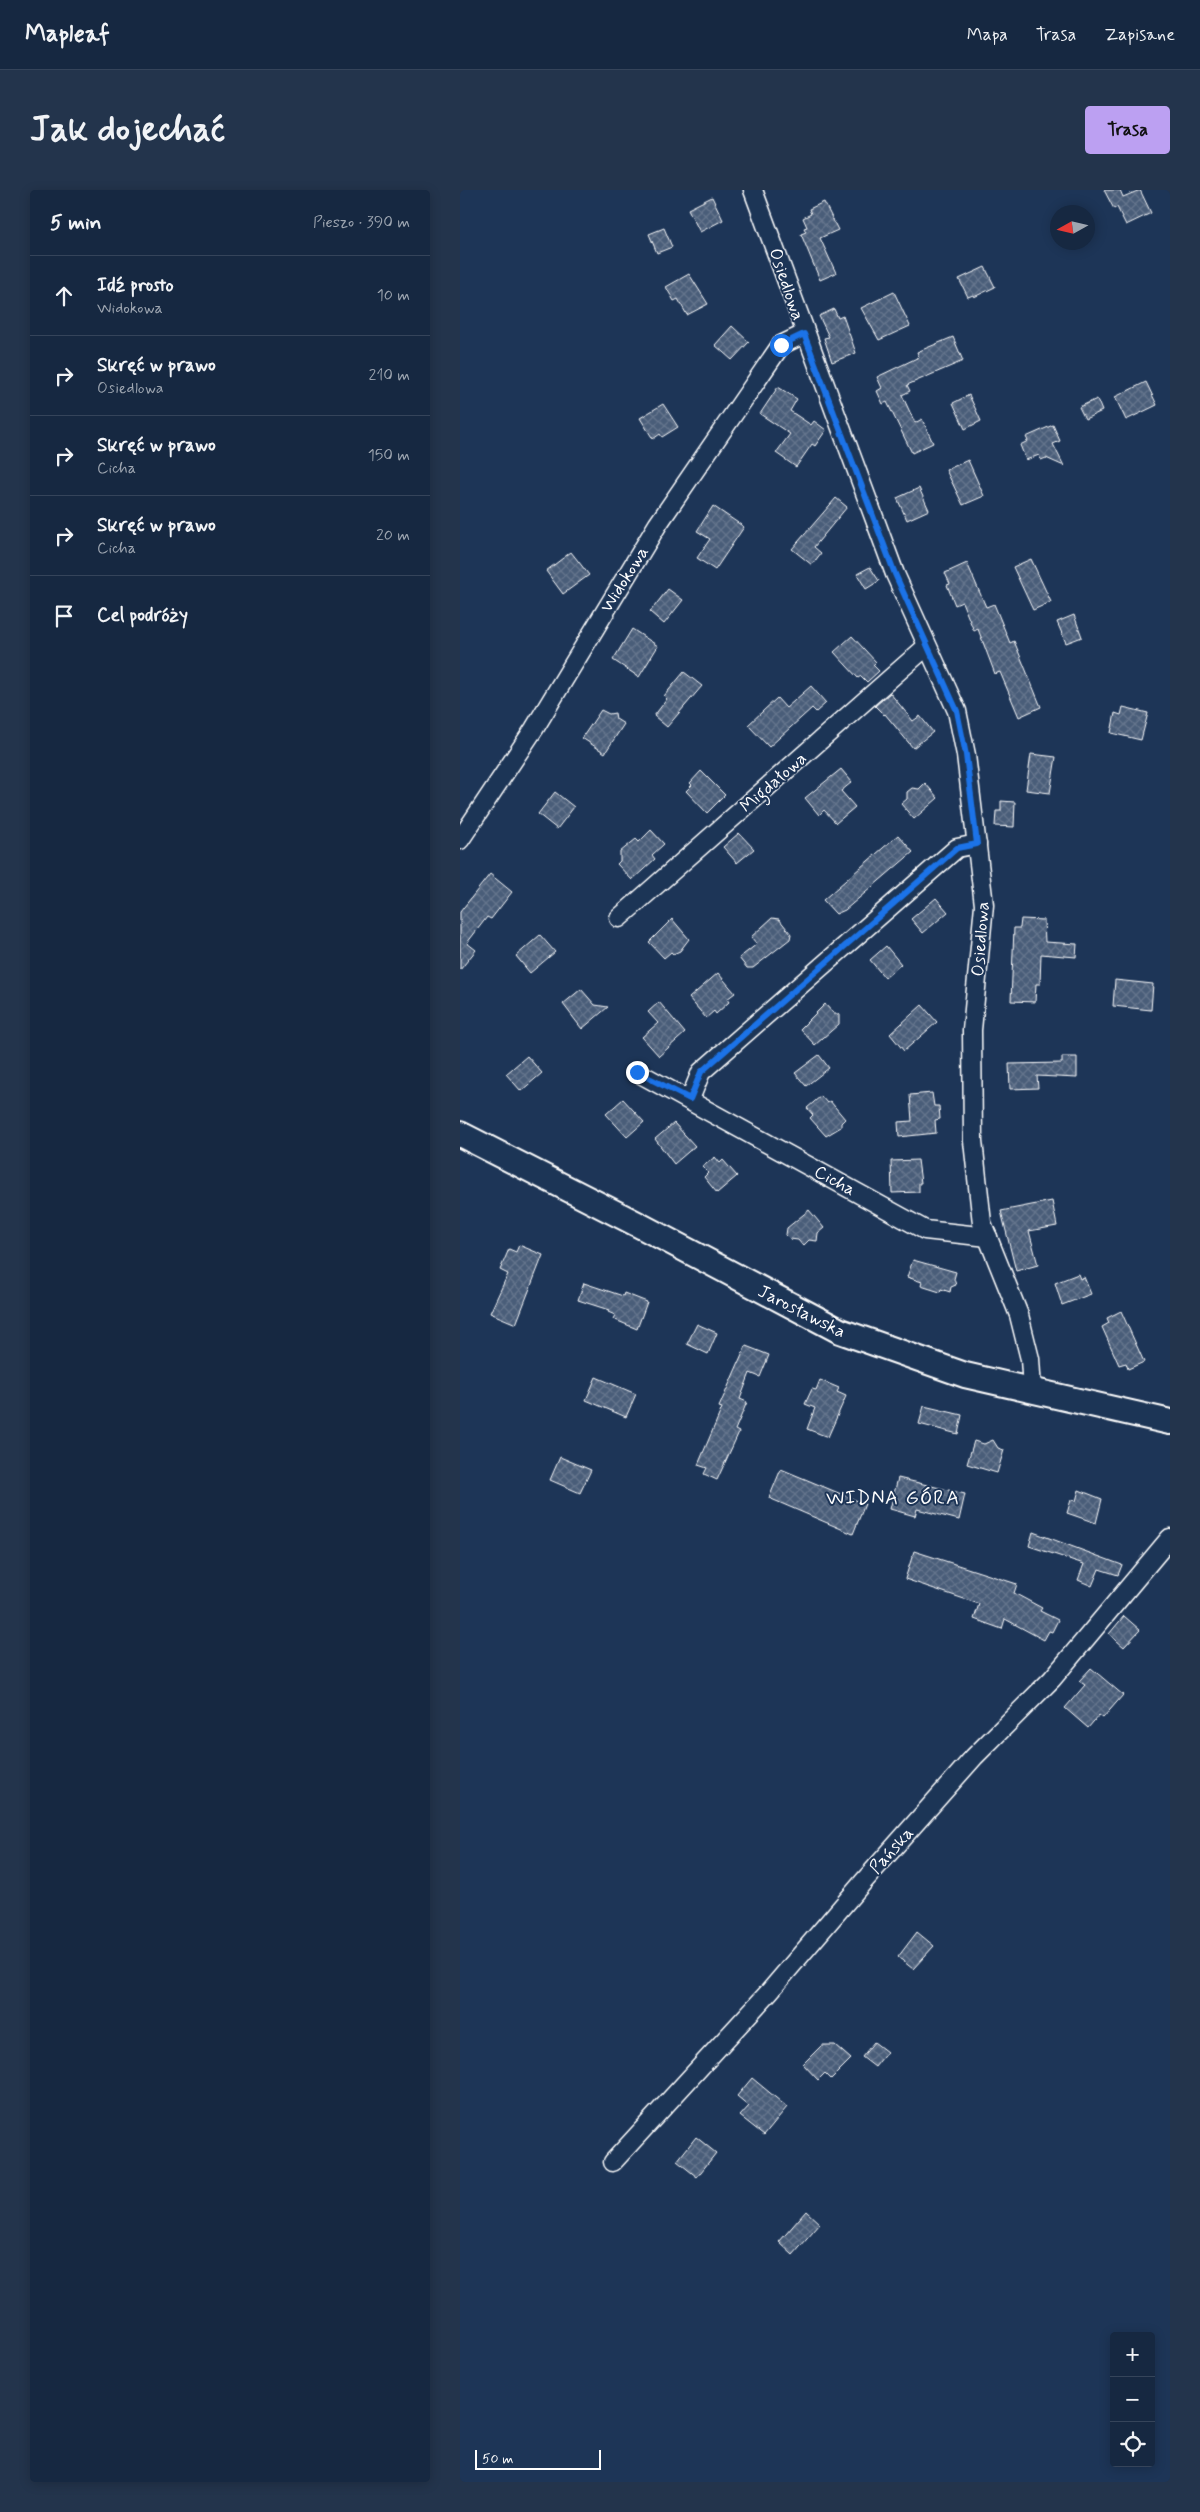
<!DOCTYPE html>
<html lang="pl">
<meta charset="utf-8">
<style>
:root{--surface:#162841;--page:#23344c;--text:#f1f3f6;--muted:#9ea6b1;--line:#35445a;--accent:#bca0f2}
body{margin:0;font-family:Mynerve,sans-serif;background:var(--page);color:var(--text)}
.controls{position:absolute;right:15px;bottom:15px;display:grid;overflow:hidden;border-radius:5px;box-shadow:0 2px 12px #0003}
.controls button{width:45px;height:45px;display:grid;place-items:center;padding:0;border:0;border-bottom:1px solid var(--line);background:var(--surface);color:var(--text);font:25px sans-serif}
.compass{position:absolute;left:590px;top:15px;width:45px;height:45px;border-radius:50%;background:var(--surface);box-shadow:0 2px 12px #0003;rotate:262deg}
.scale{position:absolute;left:15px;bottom:12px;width:126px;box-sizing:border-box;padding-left:5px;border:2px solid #fff;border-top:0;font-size:14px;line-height:18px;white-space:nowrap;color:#fff;-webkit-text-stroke:4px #1d3557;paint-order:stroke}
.stop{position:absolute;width:15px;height:15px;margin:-11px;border:4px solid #1a73e8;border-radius:50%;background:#fff}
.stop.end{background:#1a73e8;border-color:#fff;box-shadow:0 1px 5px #0008}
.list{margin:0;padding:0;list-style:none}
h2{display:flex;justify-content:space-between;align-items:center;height:65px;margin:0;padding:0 20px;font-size:21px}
h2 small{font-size:16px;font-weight:400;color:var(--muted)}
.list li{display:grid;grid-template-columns:32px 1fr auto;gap:15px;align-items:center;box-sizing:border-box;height:80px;padding:0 20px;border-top:1px solid var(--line)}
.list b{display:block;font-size:19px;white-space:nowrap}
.list p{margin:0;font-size:16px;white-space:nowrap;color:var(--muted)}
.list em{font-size:16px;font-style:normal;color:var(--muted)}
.icon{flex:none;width:28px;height:28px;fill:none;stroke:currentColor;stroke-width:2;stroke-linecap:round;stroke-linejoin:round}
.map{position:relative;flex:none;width:710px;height:2292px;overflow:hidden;border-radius:5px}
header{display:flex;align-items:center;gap:30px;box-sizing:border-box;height:70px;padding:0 25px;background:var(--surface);border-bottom:1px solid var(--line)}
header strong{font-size:24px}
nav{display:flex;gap:28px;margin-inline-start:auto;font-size:18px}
.intro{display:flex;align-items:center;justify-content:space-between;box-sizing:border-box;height:120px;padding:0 30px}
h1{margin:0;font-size:35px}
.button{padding:12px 22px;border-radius:5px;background:var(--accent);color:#111;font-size:18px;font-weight:700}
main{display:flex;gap:30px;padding:0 30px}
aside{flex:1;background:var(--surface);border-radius:5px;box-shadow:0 2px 12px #0003}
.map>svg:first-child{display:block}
.building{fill:url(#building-cross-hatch);stroke:#fff}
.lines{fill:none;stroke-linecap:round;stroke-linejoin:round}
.street-casing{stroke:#fff;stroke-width:21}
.secondary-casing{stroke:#fff;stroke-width:28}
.street{stroke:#1d3557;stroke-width:18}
.secondary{stroke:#1d3557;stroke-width:24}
.route{stroke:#1a73e8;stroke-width:6}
.labels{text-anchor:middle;stroke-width:4;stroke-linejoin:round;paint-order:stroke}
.street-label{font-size:18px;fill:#fff;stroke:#1d3557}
.quarter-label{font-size:20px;letter-spacing:1px;fill:#fff;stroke:#1d3557}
</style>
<header>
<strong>Mapleaf</strong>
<nav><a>Mapa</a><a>Trasa</a><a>Zapisane</a></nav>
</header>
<div class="intro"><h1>Jak dojechać</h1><a class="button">Trasa</a></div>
<main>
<aside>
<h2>5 min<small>Pieszo · 390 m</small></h2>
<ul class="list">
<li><svg class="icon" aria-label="ahead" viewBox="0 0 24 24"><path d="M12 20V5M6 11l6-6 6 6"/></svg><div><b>Idź prosto</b><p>Widokowa</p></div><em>10 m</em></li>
<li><svg class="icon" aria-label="right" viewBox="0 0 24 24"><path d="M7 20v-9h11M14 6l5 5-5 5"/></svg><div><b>Skręć w prawo</b><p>Osiedlowa</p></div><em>210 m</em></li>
<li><svg class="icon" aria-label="right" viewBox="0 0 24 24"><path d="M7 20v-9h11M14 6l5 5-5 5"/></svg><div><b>Skręć w prawo</b><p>Cicha</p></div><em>150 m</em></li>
<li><svg class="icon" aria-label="right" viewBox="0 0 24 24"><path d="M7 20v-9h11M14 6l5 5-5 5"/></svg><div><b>Skręć w prawo</b><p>Cicha</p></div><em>20 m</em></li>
<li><svg class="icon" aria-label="arrive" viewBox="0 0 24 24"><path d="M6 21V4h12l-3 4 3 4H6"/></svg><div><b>Cel podróży</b></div></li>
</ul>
</aside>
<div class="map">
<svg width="710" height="2292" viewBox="0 0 710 2292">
<defs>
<pattern id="building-cross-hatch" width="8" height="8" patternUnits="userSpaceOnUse" patternTransform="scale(1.25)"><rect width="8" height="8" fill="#4a5d79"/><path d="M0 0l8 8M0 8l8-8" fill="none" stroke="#65758d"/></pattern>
</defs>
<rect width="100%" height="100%" fill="#1d3557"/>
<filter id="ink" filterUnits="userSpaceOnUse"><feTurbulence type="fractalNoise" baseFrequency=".02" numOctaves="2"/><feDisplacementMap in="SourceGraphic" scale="10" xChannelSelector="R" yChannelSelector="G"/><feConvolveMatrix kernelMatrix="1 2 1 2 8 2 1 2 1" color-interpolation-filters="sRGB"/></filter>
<g filter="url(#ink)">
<g class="building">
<path d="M644 0H660L663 7 680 0 691 23 666 35 657 17 654 19Z"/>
<path d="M252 7 263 30 240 42 228 19Z"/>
<path d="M364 12 378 40 360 48 376 83 360 90 341 44 346 42 344 38 347 37 343 28 351 24 349 19Z"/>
<path d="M204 38 212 57 197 63 189 44Z"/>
<path d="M525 77 535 97 514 107 513 105 508 107 499 89Z"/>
<path d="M229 84 248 114 227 125 218 109 214 111 206 97Z"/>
<path d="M434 102 450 136 419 150 401 118Z"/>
<path d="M374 119 378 128 383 126 396 163 372 172 364 148 369 147 359 126Z"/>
<path d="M272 136 289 152 272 170 255 155Z"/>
<path d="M493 147 503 171 447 195 450 201 442 205 455 233 462 229 473 253 452 263 427 212 423 214 417 201 422 198 417 187 459 167 457 162Z"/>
<path d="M686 192 697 215 666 230 655 207Z"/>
<path d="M318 197 337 209 330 221 351 235 354 231 366 240 355 256 352 254 336 277 316 263 330 244 300 224Z"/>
<path d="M509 205 521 231 505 239 493 213Z"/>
<path d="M637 209 642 221 625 229 619 217Z"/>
<path d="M203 214 218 237 202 247 200 244 193 249 180 228Z"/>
<path d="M593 235 600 251 593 254 604 276 586 268 581 270 579 265 566 270 560 255 568 251 566 247Z"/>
<path d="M508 270 524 306 503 315 486 280Z"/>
<path d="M459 298 469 320 447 330 437 308Z"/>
<path d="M376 308 387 317 354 357 361 363 352 375 332 359Z"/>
<path d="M253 316 284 337 255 380 237 368 250 349 237 341Z"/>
<path d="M111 362 129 385 103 404 86 381Z"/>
<path d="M571 369 591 412 573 420 553 377Z"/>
<path d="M507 373 526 417 534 414 550 453 554 451 581 517 559 527 540 482 535 484 518 439 514 441 502 412 495 415 487 395 490 394 485 383Z"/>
<path d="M410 377 419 391 406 399 397 384Z"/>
<path d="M208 399 223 410 204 434 190 422Z"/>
<path d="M614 425 622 447 606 453 597 432Z"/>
<path d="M172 439 198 456 179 487 153 470Z"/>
<path d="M392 446 416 472 413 475 419 481 407 492 401 486 398 488 374 462Z"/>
<path d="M224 482 242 496 207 537 194 526 207 509 204 506Z"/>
<path d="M351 496 366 513 356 522 352 518 309 557 288 535 317 508 326 518Z"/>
<path d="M430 503 453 531 460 526 473 542 453 558 425 524 424 525 415 516Z"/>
<path d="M663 517 688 523 681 550 651 543 655 523 661 525Z"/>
<path d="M141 520 149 524 155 523 156 529 164 534 145 563 122 548Z"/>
<path d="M571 564 596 567 590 603 566 600Z"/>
<path d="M381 579 392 592 381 601 395 617 376 633 364 620 359 625 345 608Z"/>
<path d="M241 581 265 605 247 623 226 601 232 595 230 593Z"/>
<path d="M465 593 478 608 454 629 441 614 447 609V602L452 598 459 599Z"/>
<path d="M95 602 114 617 97 639 78 624Z"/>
<path d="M541 611 555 612 554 637 535 636 536 621H541Z"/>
<path d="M191 640 204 654 192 665 195 669 172 690 157 674 160 671V662L176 649 179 652Z"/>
<path d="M279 643 294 659 277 673 263 657Z"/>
<path d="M438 645 453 662 385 720 376 724 363 710Z"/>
<path d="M30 684 52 702 31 729 27 727 7 753 16 760 0 780V722Z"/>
<path d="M476 708 488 722 463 743 451 729Z"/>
<path d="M312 728 319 729 331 744 330 749 293 778H287L279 768 297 754 291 747Z"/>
<path d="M212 729 229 749 220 761 213 764 211 762 204 768 189 752Z"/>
<path d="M561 729 584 730 585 752 617 754 616 767 581 764 580 794H576L575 812 551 811 554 738H560Z"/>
<path d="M80 745 95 762 70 783 56 766Z"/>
<path d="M426 756 441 774 425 788 410 770Z"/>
<path d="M258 783 275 803 267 809 269 812 256 824 254 821 246 828 229 808Z"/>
<path d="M655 790 693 794 691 820 653 816Z"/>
<path d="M121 799 135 815 148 817 122 839 103 814Z"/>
<path d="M199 812 225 843 199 866 182 847 198 833 188 822Z"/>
<path d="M365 814 374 824H379V834L355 855 340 839Z"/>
<path d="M462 815 477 832 444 861 430 844Z"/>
<path d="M359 865 369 878 346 896 335 883Z"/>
<path d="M67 866 82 883 61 901 46 884Z"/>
<path d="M602 867H617V888L577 886 578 898 550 899 549 874 602 873Z"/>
<path d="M472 903 474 916H479L480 929 475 930 476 943 439 947 438 932 452 931 450 905Z"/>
<path d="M361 906 367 913 370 911 385 929 381 933V937L366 946 350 928 353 925 347 918Z"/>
<path d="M163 909 184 932 167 947 146 924Z"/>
<path d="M214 933 235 956 214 974 195 949Z"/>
<path d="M255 967 260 973 263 970 277 986 257 1003 244 987 248 983 242 977Z"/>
<path d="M458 970 461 993H459V1002L432 1003 431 971Z"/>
<path d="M592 1011 597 1036 569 1041 578 1075 556 1081 541 1021Z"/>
<path d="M349 1020 364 1038 358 1043 357 1051 349 1050 343 1056 338 1050 330 1049 326 1045 327 1038Z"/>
<path d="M59 1055 83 1065 56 1134 30 1123 48 1084 40 1080 49 1059 56 1062Z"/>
<path d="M453 1070 496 1082 494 1089 496 1095 491 1097 490 1102 481 1099 480 1102 461 1096 462 1092 447 1087Z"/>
<path d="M618 1084 620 1089 624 1087 631 1104 602 1115 595 1093Z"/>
<path d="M124 1093 163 1106 164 1103 187 1112 177 1139 153 1129 155 1125 148 1122 149 1120 118 1110Z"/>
<path d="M661 1121 684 1172 668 1179 666 1173 659 1175 642 1137 649 1133 647 1128Z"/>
<path d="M237 1134 257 1143 248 1164 227 1154Z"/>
<path d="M286 1156 309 1165 300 1187 290 1183 280 1209 287 1212 275 1240 279 1242 257 1290 244 1284 247 1278 238 1275 262 1218 259 1217Z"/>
<path d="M136 1187 176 1204 166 1227 126 1210Z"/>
<path d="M360 1190 379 1198 377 1202 386 1206 368 1247 347 1239 355 1218 345 1214 352 1199 356 1200Z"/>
<path d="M464 1216 502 1225 498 1244 459 1234Z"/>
<path d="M533 1250 538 1258 544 1260 537 1283 507 1274 514 1251 524 1254Z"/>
<path d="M100 1267 131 1280 120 1303 90 1290Z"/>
<path d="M321 1279 405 1314 393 1344 309 1308Z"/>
<path d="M438 1288 505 1304 499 1330 457 1319 455 1326 430 1319Z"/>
<path d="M619 1300 642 1309 636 1333 607 1323 611 1310 616 1311Z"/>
<path d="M573 1342 662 1375 658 1385 639 1379 632 1396 618 1390 624 1374 569 1356Z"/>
<path d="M454 1361 557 1394 554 1403 582 1418 580 1421 598 1430 592 1442 589 1441 584 1450 545 1429 542 1439 514 1429 519 1414 445 1389Z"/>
<path d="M664 1426 680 1440 664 1457 649 1444Z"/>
<path d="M631 1478 663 1505 643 1528 639 1525 628 1538 605 1518 625 1495 619 1491Z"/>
<path d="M457 1742 474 1756 453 1779 438 1767Z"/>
<path d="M414 1852 427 1862 415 1877 402 1867Z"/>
<path d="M362 1855H375L391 1869 371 1889 365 1883 358 1890 343 1874Z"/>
<path d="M292 1888 327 1917 304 1945 280 1926 289 1916 277 1906Z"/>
<path d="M236 1947 256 1963 237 1987 217 1971Z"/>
<path d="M346 2021 360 2034 333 2065 319 2052Z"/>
</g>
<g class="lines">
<defs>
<g id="street">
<path d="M293 0 435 384 497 521 506 565 524 715 512 840 513 951 522 1033 559 1125 570 1169 572 1199"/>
<path d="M0 650 74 539 198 334 321 155 344 144"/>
<path d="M159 728 467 456"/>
<path d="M177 882 465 1040 528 1047"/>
<path d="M230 909 241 882 497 658 517 654"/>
<path d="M153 1972 309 1802 404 1691 514 1567 592 1489 710 1348"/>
</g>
<path id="secondary" d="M0 944 179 1035 380 1141 505 1185 710 1232"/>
</defs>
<use href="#street" class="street-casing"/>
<use href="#secondary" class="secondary-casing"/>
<use href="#street" class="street"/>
<use href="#secondary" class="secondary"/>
</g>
</g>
<g class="lines" filter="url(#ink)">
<path class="route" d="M177 882 230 909 241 882 497 658 517 654 506 565 497 521 435 384 344 144 321 155"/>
</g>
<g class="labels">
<g class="street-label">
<text transform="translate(327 94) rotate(71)" y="6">Osiedlowa</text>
<text transform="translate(164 389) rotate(-58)" y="6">Widokowa</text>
<text transform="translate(313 592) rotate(-41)" y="6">Migdałowa</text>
<text transform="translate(520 749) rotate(-86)" y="6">Osiedlowa</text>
<text transform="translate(375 990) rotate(29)" y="6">Cicha</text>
<text transform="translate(342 1121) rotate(27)" y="6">Jarosławska</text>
<text transform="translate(431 1660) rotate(-48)" y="6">Pańska</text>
</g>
<g class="quarter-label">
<text x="433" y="1314">WIDNA GÓRA</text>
</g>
</g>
</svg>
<div class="controls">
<button>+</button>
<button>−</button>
<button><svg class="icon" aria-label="locate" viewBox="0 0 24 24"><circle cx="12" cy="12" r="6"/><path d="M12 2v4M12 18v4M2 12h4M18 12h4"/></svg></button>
</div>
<svg class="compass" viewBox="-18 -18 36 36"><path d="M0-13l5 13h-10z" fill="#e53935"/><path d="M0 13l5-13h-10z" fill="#9ea6b1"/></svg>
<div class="scale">50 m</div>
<div class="stop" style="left:321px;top:155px"></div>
<div class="stop end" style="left:177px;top:882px"></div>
</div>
</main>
